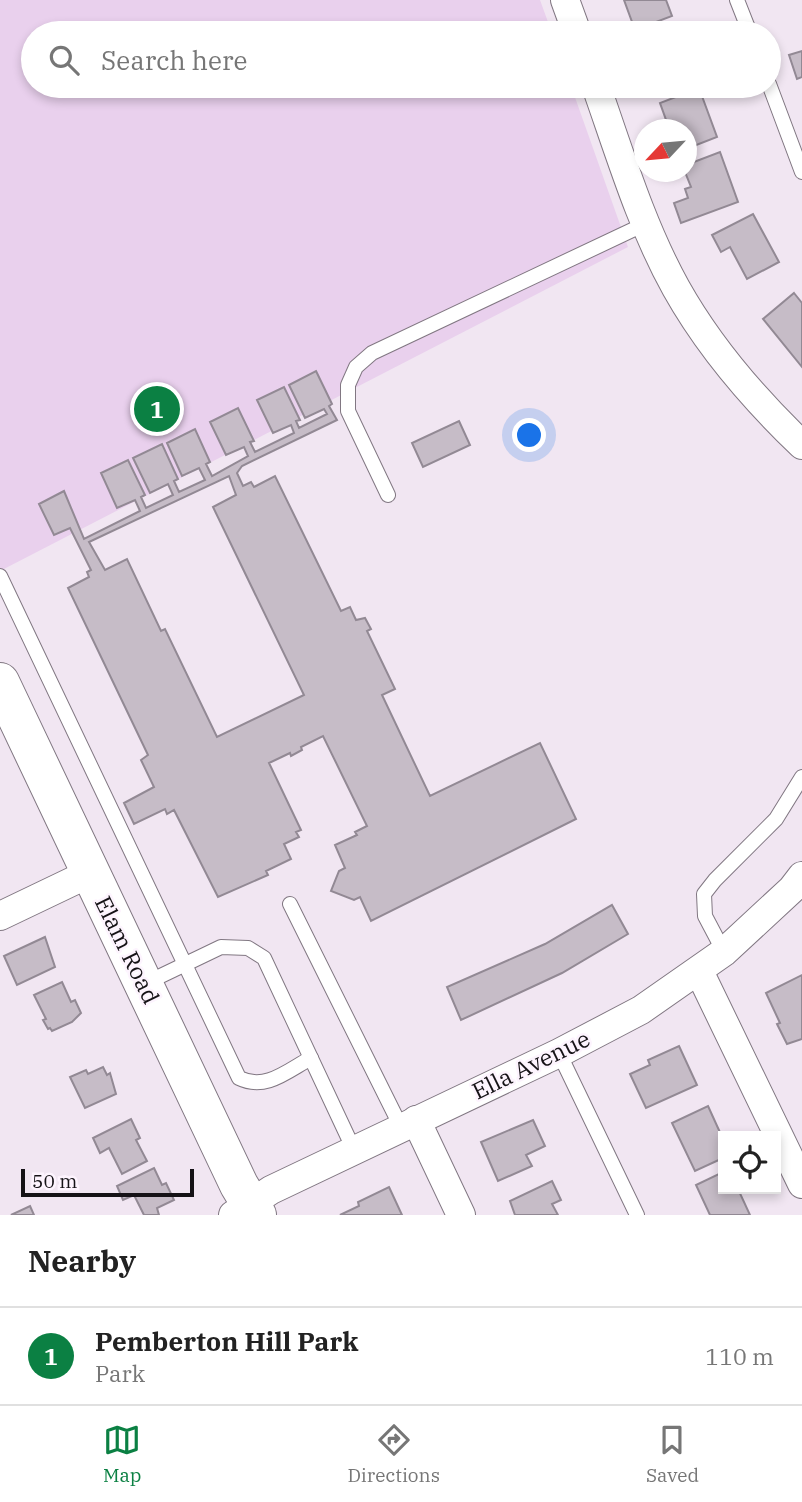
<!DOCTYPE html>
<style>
:root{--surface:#fff;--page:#f6f6f6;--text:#222;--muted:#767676;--line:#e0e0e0;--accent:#0b8043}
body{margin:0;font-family:"IBM Plex Serif",serif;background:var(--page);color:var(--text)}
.controls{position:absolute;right:21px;bottom:21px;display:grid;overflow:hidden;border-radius:0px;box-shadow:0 4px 10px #0003}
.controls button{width:63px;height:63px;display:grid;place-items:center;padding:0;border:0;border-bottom:2px solid var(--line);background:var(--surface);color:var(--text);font:35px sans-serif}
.compass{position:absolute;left:634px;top:119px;width:63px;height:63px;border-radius:50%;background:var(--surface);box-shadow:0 4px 10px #0003;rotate:244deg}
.scale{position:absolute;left:21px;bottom:18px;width:173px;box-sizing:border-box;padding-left:7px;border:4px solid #151216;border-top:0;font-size:19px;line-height:24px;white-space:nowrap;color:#151216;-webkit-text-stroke:5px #fdf4fe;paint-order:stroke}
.you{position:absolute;left:530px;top:436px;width:24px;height:24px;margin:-18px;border:5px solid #fff;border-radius:50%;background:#1a73e8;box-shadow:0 0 0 10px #1a73e833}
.badge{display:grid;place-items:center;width:46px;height:46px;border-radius:50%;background:var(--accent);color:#fff;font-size:23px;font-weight:700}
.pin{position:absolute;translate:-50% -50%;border:4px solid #fff;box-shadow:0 2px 7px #0006}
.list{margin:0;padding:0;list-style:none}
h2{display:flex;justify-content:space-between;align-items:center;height:91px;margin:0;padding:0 28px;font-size:30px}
h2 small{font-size:23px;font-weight:400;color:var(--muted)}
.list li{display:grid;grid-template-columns:46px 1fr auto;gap:21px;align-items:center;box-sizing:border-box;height:98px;padding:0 28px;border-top:2px solid var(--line)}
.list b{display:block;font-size:26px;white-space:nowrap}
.list p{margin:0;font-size:23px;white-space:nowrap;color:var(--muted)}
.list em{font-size:23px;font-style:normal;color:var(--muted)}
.icon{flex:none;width:38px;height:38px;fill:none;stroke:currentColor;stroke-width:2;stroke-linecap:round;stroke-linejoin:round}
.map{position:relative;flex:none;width:802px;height:1215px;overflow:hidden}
.search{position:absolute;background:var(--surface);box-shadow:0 4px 10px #0003;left:21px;right:21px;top:21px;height:77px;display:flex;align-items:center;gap:18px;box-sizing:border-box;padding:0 24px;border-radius:38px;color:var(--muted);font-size:26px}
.sheet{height:189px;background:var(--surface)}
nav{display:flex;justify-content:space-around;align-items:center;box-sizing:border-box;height:98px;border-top:2px solid var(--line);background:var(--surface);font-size:19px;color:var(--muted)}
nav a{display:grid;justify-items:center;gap:4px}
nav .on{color:var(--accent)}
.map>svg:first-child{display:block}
.green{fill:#e9d0ed}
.building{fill:#c6bcc7;stroke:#928994;stroke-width:2;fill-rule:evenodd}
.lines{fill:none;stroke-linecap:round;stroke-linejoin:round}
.lane-casing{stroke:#817782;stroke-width:16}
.street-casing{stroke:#817782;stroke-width:30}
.secondary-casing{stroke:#817782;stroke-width:40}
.lane{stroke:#fff;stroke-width:14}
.street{stroke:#fff;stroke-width:28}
.secondary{stroke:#fff;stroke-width:38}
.labels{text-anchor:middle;stroke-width:5;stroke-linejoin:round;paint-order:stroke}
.street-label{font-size:23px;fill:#151216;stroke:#fdf4fe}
</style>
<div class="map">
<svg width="802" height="1215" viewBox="0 0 802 1215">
<rect width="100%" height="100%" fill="#f1e6f2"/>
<path class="green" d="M0 0H540L552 33H33V86H571L628 247 0 571Z"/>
<g class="building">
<path d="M624 0H666L672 16 635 30Z"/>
<path d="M678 23 682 33H650Z"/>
<path d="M802 51V77L797 79 789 55Z"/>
<path d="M699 88 717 137 686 149V130H676L675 125 669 128 660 103Z"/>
<path d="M720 152 738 202 681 223 674 203 688 198 685 189 691 187 685 172 686 165Z"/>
<path d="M753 214 779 262 747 279 730 247 721 252 712 235Z"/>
<path d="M794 293 802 303V367L763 319Z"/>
<path d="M316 371 332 404 329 406 337 420 242 466 237 473 243 486 251 482 254 487 275 476 341 611 350 607 356 620 365 618 371 629 367 631 395 689 382 695 430 796 540 743 576 819 371 921 360 897 354 900 331 891 339 871 345 868 335 845 357 835 355 832 367 826 323 736 301 747 302 750 291 756 290 753 269 763 301 830 296 832 299 837 284 844 291 859 266 871 268 875 218 897 174 810 167 814 165 809 134 824 124 803 154 787 141 760 148 755 68 588 89 577 87 572 91 570 70 528 54 535 39 504 64 491 84 539 140 511 135 500 117 508 101 473 128 460 145 495 141 497 146 508 173 495 168 484 150 493 133 458 162 444 178 479 174 481 179 492 205 480 199 468 182 476 167 443 195 429 210 462 206 464 212 476 248 456 244 447 226 455 210 422 238 408 254 441 250 442 255 452 294 433 291 425 273 433 257 400 284 387 300 420 296 421 299 428 327 414 324 409 305 418 289 385ZM229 476 236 495 213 507 304 695 217 737 165 629 161 631 127 559 105 570 89 542Z"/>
<path d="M459 421 470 445 423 467 412 443Z"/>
<path d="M612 905 628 934 562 973 461 1020 447 987 545 944Z"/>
<path d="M45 937 55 967 17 985 4 956Z"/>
<path d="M802 975V1039L787 1044 777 1024 780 1023 766 993Z"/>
<path d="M62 982 71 1002 75 1000 81 1013 72 1022 52 1031 50 1028 48 1029 43 1020 46 1019 34 995Z"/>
<path d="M679 1046 697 1085 646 1108 630 1074 650 1065 648 1060Z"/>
<path d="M103 1067 107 1075 110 1073 116 1094 85 1108 70 1077 86 1070 88 1074Z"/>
<path d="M708 1106 723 1139V1158L695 1171 672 1123Z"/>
<path d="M131 1119 140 1138 136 1140 147 1161 122 1174 109 1148 100 1153 93 1138Z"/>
<path d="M533 1120 545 1146 526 1155 532 1166 498 1181 481 1142Z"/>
<path d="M154 1168 162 1185 166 1183 174 1200 157 1208 159 1215H144L134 1195 123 1200 117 1186Z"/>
<path d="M723 1172V1189H738L750 1215H710L696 1185Z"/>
<path d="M552 1181 561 1200 552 1204 558 1215H515L510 1201Z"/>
<path d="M389 1187 402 1215H340L359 1206 358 1202Z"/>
<path d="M30 1206 34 1215H11Z"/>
</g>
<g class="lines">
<defs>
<g id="lane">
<path d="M737 0 750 33"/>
<path d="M769 84 802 172"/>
<path d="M388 495 348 411V385L356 367 372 353 645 224"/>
<path d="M0 576 239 1078C266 1091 287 1071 311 1058"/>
<path d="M290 904 401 1127"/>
<path d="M724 952 705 916 704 894 715 880 776 819 802 777"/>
<path d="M146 983 221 947 248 948 264 958 354 1150"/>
<path d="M559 1053 637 1215"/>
</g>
<g id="street">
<path d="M565 0 577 33"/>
<path d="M596 86C620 154 641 225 676 288 709 347 754 399 802 445"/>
<path d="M0 916 90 873"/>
<path d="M699 971 802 1184"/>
<path d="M416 1120 461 1215"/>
<path d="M233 1215 271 1190 559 1053 641 1010 724 952 792 889 802 876"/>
</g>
<path id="secondary" d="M0 682 239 1185 257 1215"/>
</defs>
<use href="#lane" class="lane-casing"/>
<use href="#street" class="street-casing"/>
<use href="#secondary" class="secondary-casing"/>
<use href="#lane" class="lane"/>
<use href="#street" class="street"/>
<use href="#secondary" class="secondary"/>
</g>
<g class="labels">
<g class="street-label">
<text transform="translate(127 950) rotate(64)" y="8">Elam Road</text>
<text transform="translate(531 1065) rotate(-26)" y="8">Ella Avenue</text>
</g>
</g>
</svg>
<div class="controls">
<button><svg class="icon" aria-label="locate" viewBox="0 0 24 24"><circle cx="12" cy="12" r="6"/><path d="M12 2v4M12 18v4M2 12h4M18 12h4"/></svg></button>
</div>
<svg class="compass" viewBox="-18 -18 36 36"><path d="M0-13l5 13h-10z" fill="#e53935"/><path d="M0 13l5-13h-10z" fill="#767676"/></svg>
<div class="scale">50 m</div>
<div class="you"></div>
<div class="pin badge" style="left:157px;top:409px">1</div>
<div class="search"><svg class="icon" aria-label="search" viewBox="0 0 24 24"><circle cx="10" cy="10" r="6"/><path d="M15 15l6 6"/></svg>Search here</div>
</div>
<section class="sheet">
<h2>Nearby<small></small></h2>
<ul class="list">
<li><span class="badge">1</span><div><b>Pemberton Hill Park</b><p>Park</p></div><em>110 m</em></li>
</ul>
</section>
<nav>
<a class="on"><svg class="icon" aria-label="map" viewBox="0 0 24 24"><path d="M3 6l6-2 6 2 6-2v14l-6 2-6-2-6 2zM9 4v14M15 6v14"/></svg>Map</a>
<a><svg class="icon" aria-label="directions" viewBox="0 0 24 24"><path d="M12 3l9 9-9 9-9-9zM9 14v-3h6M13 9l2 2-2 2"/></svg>Directions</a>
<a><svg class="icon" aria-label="saved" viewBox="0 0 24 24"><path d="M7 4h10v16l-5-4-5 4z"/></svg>Saved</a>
</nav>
